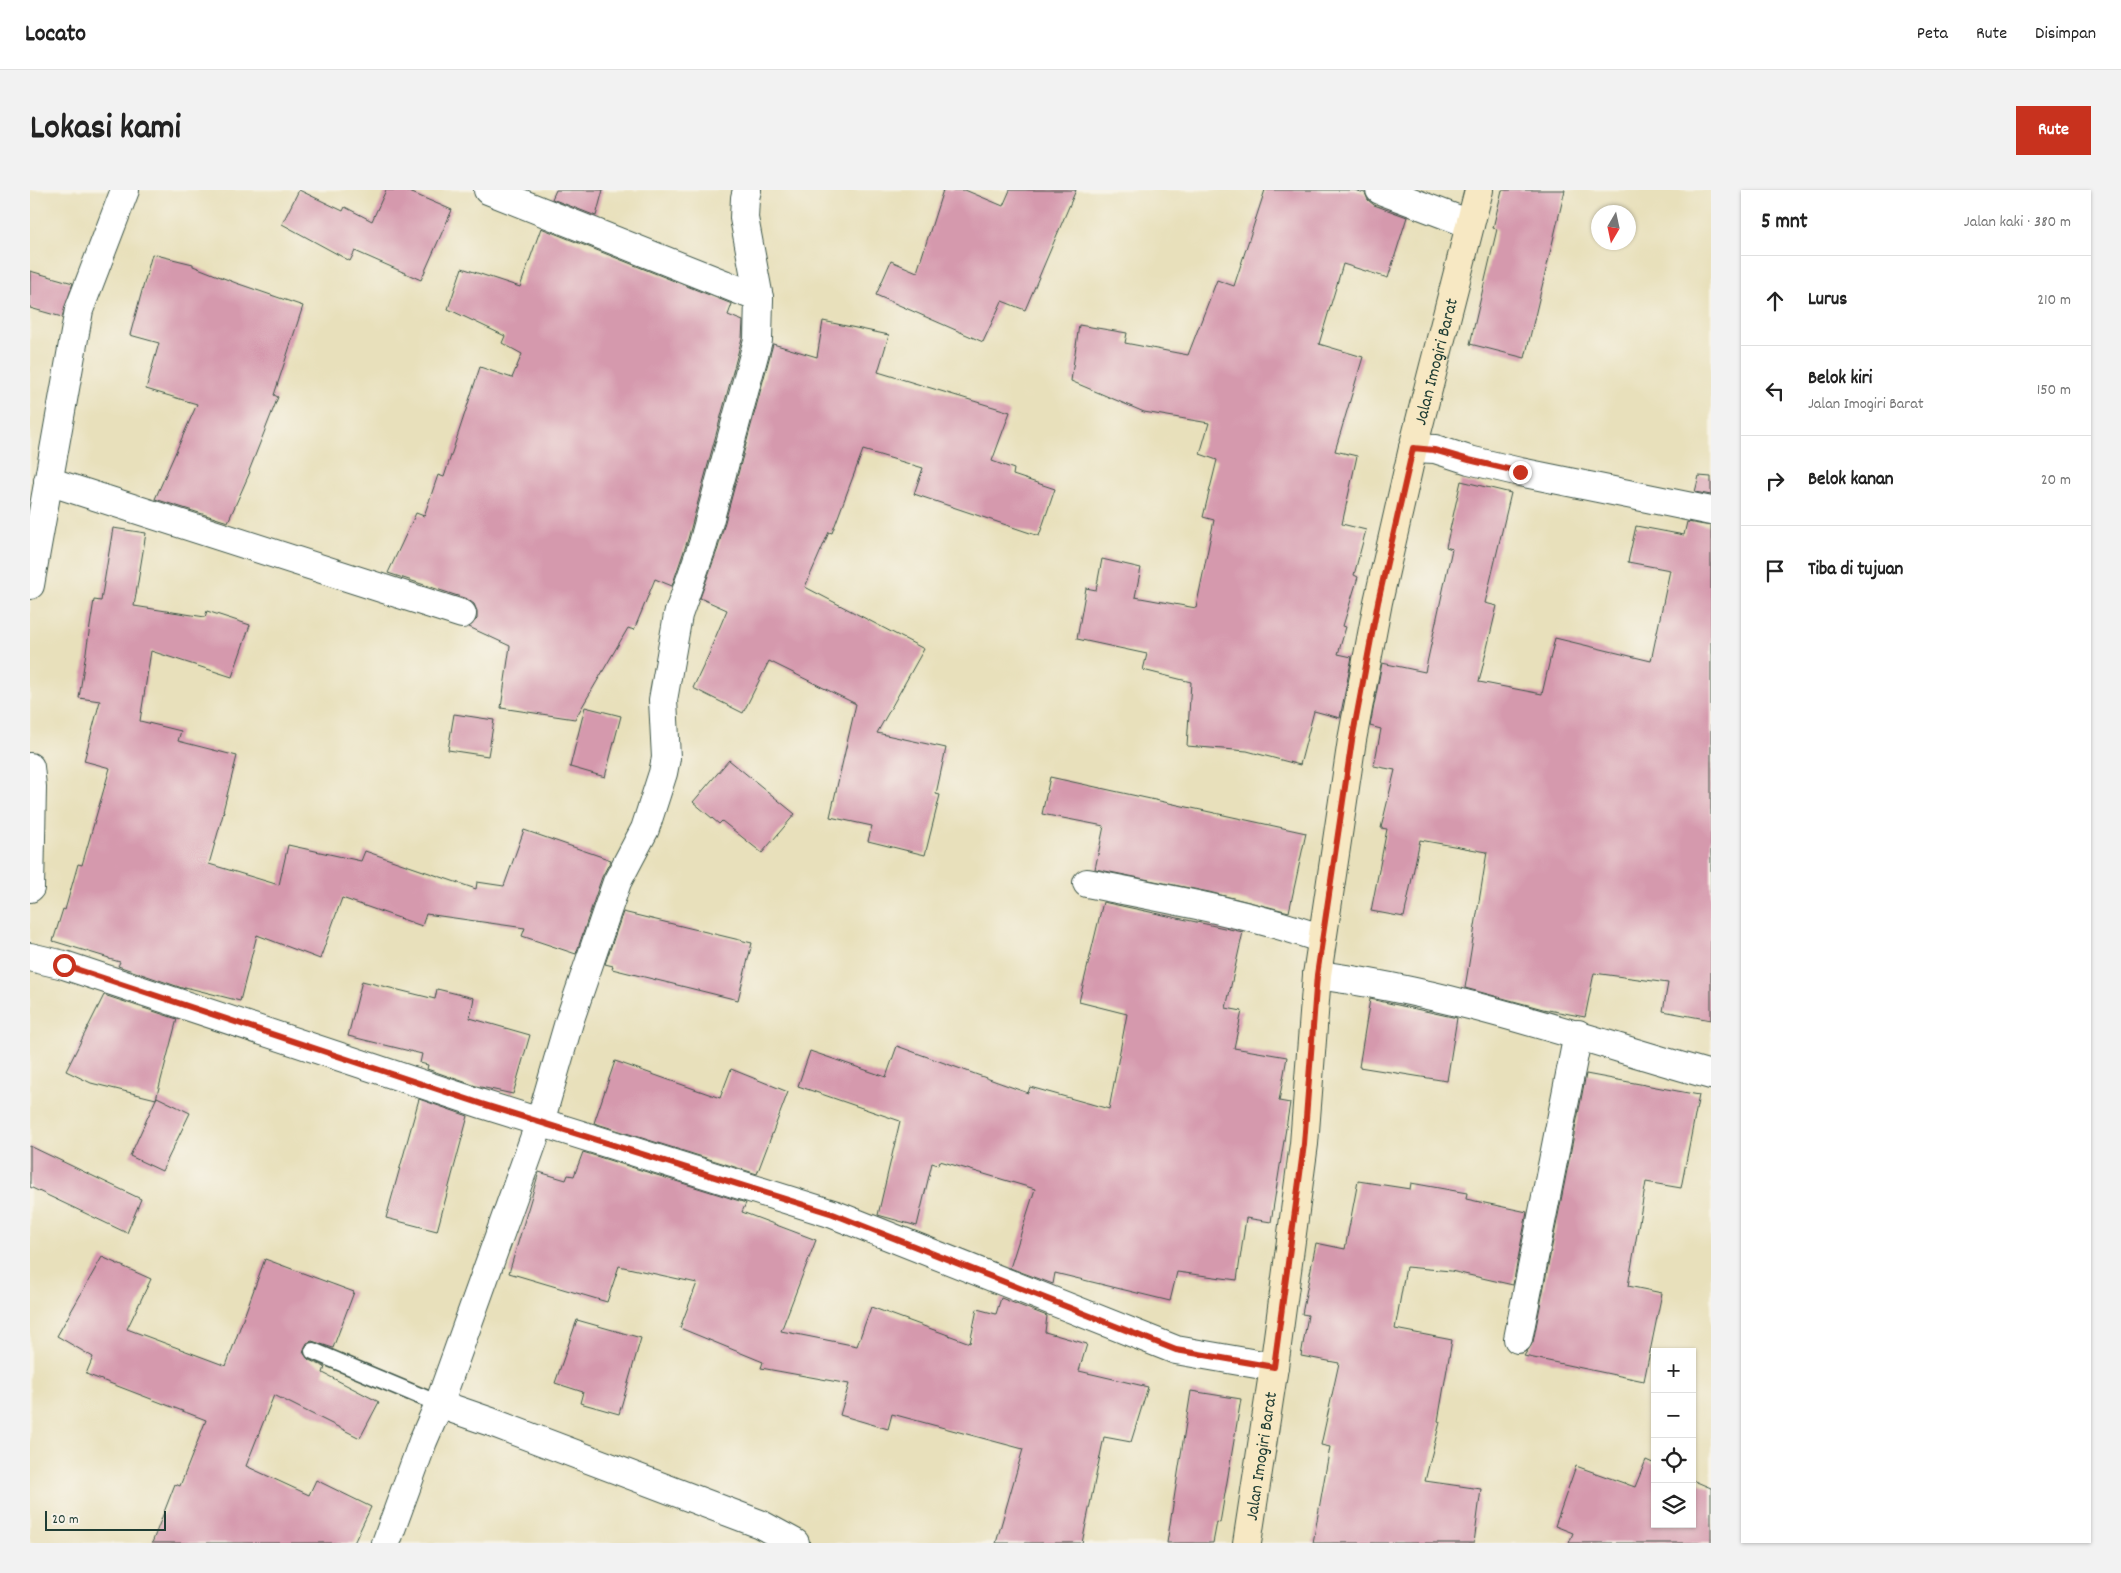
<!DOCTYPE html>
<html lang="id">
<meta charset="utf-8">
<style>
:root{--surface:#fff;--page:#f2f2f2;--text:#222;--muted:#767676;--line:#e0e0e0;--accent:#c8321e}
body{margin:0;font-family:Dekko,sans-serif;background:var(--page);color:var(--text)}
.controls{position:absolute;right:15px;bottom:15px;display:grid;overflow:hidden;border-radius:0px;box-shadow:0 1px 4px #0004}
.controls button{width:45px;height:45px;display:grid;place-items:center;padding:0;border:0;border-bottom:1px solid var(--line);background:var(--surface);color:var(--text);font:25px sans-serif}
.compass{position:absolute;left:1561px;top:15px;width:45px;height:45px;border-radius:50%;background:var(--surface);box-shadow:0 1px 4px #0004;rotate:189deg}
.scale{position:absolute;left:15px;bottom:12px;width:121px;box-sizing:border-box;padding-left:5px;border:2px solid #1f3d34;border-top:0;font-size:14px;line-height:18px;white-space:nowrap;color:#1f3d34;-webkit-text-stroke:4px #f7f3e8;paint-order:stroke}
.stop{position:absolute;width:15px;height:15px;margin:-11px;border:4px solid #c8321e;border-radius:50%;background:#fff}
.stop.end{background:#c8321e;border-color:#fff;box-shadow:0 1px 5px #0008}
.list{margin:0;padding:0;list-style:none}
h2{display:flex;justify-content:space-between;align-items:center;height:65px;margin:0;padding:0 20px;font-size:21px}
h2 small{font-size:16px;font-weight:400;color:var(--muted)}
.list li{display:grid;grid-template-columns:32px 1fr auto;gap:15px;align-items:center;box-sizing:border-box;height:90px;padding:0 20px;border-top:1px solid var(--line)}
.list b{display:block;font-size:19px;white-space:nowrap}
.list p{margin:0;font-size:16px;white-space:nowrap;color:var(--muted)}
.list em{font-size:16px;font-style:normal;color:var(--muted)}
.icon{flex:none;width:28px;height:28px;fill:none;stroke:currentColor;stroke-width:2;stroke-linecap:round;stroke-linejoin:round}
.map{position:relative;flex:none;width:1681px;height:1353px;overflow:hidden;border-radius:0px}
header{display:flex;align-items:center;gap:30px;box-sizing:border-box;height:70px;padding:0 25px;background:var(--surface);border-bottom:1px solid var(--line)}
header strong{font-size:24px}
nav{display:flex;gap:28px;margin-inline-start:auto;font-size:18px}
.intro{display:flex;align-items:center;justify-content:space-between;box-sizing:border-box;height:120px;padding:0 30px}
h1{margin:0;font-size:35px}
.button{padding:12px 22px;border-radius:0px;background:var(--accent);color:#fff;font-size:18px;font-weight:700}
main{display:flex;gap:30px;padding:0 30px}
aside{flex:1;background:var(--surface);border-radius:0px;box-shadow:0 1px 4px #0004}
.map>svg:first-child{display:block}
.building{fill:#d599ad}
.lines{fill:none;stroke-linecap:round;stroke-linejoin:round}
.service-casing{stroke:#3d5548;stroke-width:19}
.minor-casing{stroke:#3d5548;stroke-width:30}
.secondary-casing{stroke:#3d5548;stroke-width:30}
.service{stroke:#fff;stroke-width:16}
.minor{stroke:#fff;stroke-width:28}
.secondary{stroke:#f7e8c3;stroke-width:28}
.route{stroke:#c8321e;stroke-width:6}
.labels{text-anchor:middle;stroke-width:4.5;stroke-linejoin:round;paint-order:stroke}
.street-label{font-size:18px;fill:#1f3d34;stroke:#f7f3e8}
</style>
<header>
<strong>Locato</strong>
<nav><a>Peta</a><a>Rute</a><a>Disimpan</a></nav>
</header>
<div class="intro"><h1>Lokasi kami</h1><a class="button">Rute</a></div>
<main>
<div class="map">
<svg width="1681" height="1353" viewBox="0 0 1681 1353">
<rect width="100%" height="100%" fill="#f7f3e8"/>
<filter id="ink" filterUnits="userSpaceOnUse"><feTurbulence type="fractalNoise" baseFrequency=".02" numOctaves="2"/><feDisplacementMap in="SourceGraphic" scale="10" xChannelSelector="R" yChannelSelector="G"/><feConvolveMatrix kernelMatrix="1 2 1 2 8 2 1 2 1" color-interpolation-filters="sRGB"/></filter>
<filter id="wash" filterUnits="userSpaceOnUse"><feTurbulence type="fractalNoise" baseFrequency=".0096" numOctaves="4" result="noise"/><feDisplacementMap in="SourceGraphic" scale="20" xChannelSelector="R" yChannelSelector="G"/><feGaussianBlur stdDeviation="1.12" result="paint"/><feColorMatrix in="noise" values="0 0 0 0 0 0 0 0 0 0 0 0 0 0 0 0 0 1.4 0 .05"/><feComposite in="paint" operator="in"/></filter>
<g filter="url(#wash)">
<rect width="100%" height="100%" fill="#e8e0bb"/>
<g id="blocks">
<g class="building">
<path d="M269 0 313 21 315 17 342 31 356 0H375L422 20 391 90 325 61 320 71 252 34Z"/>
<path d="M526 0H573L566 26 522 9Z"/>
<path d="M913 0H935L973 16 980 0H1046L995 120 972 111 953 152 846 105 861 71 887 82Z"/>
<path d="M1235 0H1324L1335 3 1338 10 1344 15 1377 27 1358 88 1313 74 1289 154 1333 167 1305 261 1327 266 1312 334 1336 340 1324 385 1328 387 1313 436 1316 437 1308 464 1322 467 1310 528 1284 521 1270 575 1217 561 1157 556 1161 492 1113 480 1117 464 1047 449 1056 398 1066 400 1072 369 1111 378 1105 407 1166 418 1184 330 1173 327 1187 270 1170 264 1179 233 1114 222 1041 191 1049 135 1097 143 1095 153 1158 165 1187 90 1204 96Z"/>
<path d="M1472 0H1535L1495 168 1440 154 1467 39 1463 38Z"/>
<path d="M511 38 702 114 698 125 713 131 712 148 658 349 642 396 625 389 604 440 598 438 545 529 471 518 480 456 439 437 447 429V421L444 414 437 409 358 383 386 323 394 326 408 285 414 287 450 177 482 188 492 164 472 153 475 146 418 119 432 78 490 97Z"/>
<path d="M122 64 163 74V76L206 93 273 116 244 205 248 207 219 281 220 282 198 332 125 309 167 214 116 199 129 153 100 145Z"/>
<path d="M0 81 43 93 32 127 0 118Z"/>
<path d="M793 131 859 145 848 182 980 222 962 271 984 279 983 285 1025 299 1009 346 884 304 893 278 833 260 802 343 799 342 775 397 894 459 847 543 916 558 906 604 910 605 895 665 838 651 842 636 800 627 826 514 739 471 713 523 663 498 681 460H680L697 420 670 408 688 358 743 154 787 167Z"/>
<path d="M1669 286 1681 287V305L1665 302Z"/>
<path d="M1431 291 1481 303 1455 413 1467 416 1449 492 1512 504 1525 448 1621 471 1640 380 1598 372 1606 336 1654 345 1657 332 1681 336V830L1633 821 1638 793 1564 783 1555 827 1513 819 1435 798 1457 662 1390 650 1374 727 1341 721 1357 639 1351 638 1365 580 1344 576 1351 539 1340 536 1352 473 1395 482 1422 359 1416 357Z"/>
<path d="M83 338 116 343 104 416 175 427 177 421 220 435 202 487 121 461 110 531 151 541 148 551 207 566 193 621H194L179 674 249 695 258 655 331 671 335 661 446 699 447 692 474 696 494 640 581 670 572 687 546 764 492 746 495 738 396 724 392 736 312 708 290 769 227 745 210 811 155 797V799L88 776 90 772 79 769V768L23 751 33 719 35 720 48 674 52 675 80 578 54 571 70 511 49 508 64 410 71 411Z"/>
<path d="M555 517 591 526 575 587 540 577Z"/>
<path d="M424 524 464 530 458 566 418 560Z"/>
<path d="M699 570 765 624 732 663 692 631 689 634 663 612Z"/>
<path d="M1020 587 1276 643 1259 722 1179 702 1065 679 1074 636 1012 624Z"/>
<path d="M1073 712 1213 742 1196 818 1212 821 1204 858 1257 867 1249 911 1260 913 1241 1032 1216 1028 1207 1090 1147 1082 1140 1111 1025 1083 1023 1094 980 1078 1005 999 910 971 908 975 902 973 887 1036 848 1025 870 931 768 896 780 861 856 887 867 856 998 903 1000 897 1079 919 1097 824 1049 812Z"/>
<path d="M593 722 722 753 708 810 582 779 583 776 575 774Z"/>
<path d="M332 791 405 809 407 799 444 808 440 828 500 845 483 904 446 896 397 879 398 875 390 873 392 864 318 846Z"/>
<path d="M74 805 147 829 126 909 127 907 160 923 132 981 100 966 126 909 61 893 36 881Z"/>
<path d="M1340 809 1427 828 1417 891 1329 877Z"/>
<path d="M585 871 690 908 701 879 758 902 727 984 564 933Z"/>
<path d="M1556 884 1669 905 1651 998 1616 992 1598 1096 1632 1103 1614 1191 1494 1166 1503 1152Z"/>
<path d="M389 909 438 926 407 1041 356 1028Z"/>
<path d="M0 956 111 1009 97 1043 0 997Z"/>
<path d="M553 962 716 1013 712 1022 786 1050 751 1141 827 1156 841 1117 940 1153 947 1119 966 1124 971 1108 1017 1126 1015 1142 1057 1154 1049 1181 1118 1197 1101 1252 1074 1247 1052 1353H966L993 1259 862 1224 858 1239 810 1225 819 1194 731 1178 733 1172 650 1138 667 1093 589 1076 577 1112 479 1083 509 982 536 990 538 985 544 986Z"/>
<path d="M1328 991 1380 999 1381 993 1437 1003 1436 1009 1497 1022 1483 1095 1421 1081 1376 1077 1365 1139 1422 1150 1408 1231 1410 1232 1395 1291 1451 1299 1444 1353H1283L1300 1257 1291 1255 1309 1173 1271 1166 1278 1125 1272 1124 1286 1053 1315 1059Z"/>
<path d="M72 1067 121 1089 97 1139 196 1176 235 1069 324 1102 303 1158 282 1151 277 1153 273 1162 279 1170 295 1177 293 1183 349 1212 330 1248 244 1205 216 1276 279 1305 286 1290 341 1317 324 1353H122L145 1294 150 1296 176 1230 56 1184 63 1167 27 1146Z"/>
<path d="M547 1130 611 1148 589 1224 550 1213 553 1202 525 1193Z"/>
<path d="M1161 1201 1211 1209 1190 1333 1187 1332 1183 1353H1137Z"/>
<path d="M1616 1270 1625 1274V1334H1662V1290L1681 1298V1353H1539L1543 1343 1525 1336 1546 1276 1605 1297Z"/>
</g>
</g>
</g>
<g filter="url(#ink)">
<use href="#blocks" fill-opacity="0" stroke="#3d5548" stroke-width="1"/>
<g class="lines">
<defs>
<path id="service" d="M283 1161 409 1214"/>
<g id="minor">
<path d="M458 0 729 108"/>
<path d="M1350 0 1440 34"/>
<path d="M1383 258 1405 259 1439 270 1490 282 1681 321"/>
<path d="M18 291 432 424"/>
<path d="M0 395 49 120 95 0"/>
<path d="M0 577 2 597 0 698"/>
<path d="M1057 693C1136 709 1216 722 1292 749"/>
<path d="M0 767 34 775 452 914 803 1024 1146 1160 1244 1177"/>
<path d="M1287 785C1422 802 1551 848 1681 885"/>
<path d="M1488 1149 1548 844"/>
<path d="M409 1214 510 932 539 832 578 718 587 692 615 639 633 583 636 568 633 510 648 425 673 354 728 150 729 108 714 28 715 8 717 0"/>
<path d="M356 1353 393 1251 409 1214 461 1232 730 1334 765 1353"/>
</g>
<g id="secondary">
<path id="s1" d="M1217 1353 1244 1177 1274 954 1287 785 1322 550 1348 412 1383 258 1449 0"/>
</g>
</defs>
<use href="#service" class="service-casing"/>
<use href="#minor" class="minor-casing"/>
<use href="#secondary" class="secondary-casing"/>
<use href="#service" class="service"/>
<use href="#minor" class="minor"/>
<use href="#secondary" class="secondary"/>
</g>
</g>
<g class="lines" filter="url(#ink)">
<path class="route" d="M34 775 452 914 803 1024 1146 1160 1244 1177 1274 954 1287 785 1322 550 1348 412 1383 258 1404 260 1439 270 1490 282"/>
</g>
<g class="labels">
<g class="street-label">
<text dy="6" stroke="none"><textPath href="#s1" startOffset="1198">Jalan Imogiri Barat</textPath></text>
<text dy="6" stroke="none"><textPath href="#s1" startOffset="88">Jalan Imogiri Barat</textPath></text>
</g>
</g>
</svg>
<div class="controls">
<button>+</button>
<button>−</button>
<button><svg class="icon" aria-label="locate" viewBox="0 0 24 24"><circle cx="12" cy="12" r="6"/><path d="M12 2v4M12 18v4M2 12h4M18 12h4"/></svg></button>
<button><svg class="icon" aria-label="layers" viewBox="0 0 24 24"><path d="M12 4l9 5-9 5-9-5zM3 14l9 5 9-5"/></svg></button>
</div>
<svg class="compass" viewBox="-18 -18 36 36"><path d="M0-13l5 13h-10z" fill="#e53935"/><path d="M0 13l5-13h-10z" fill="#767676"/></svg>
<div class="scale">20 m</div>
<div class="stop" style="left:34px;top:775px"></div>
<div class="stop end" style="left:1490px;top:282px"></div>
</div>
<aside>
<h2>5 mnt<small>Jalan kaki · 380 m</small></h2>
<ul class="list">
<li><svg class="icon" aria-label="ahead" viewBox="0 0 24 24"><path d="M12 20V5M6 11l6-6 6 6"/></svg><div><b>Lurus</b></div><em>210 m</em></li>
<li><svg class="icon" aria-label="left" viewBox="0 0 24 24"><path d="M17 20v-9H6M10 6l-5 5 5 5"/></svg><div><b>Belok kiri</b><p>Jalan Imogiri Barat</p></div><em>150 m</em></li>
<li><svg class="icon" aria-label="right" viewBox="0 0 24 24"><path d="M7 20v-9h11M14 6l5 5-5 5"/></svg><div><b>Belok kanan</b></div><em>20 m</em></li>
<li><svg class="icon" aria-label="arrive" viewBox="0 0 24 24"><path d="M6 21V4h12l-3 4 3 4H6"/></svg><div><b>Tiba di tujuan</b></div></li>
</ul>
</aside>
</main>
